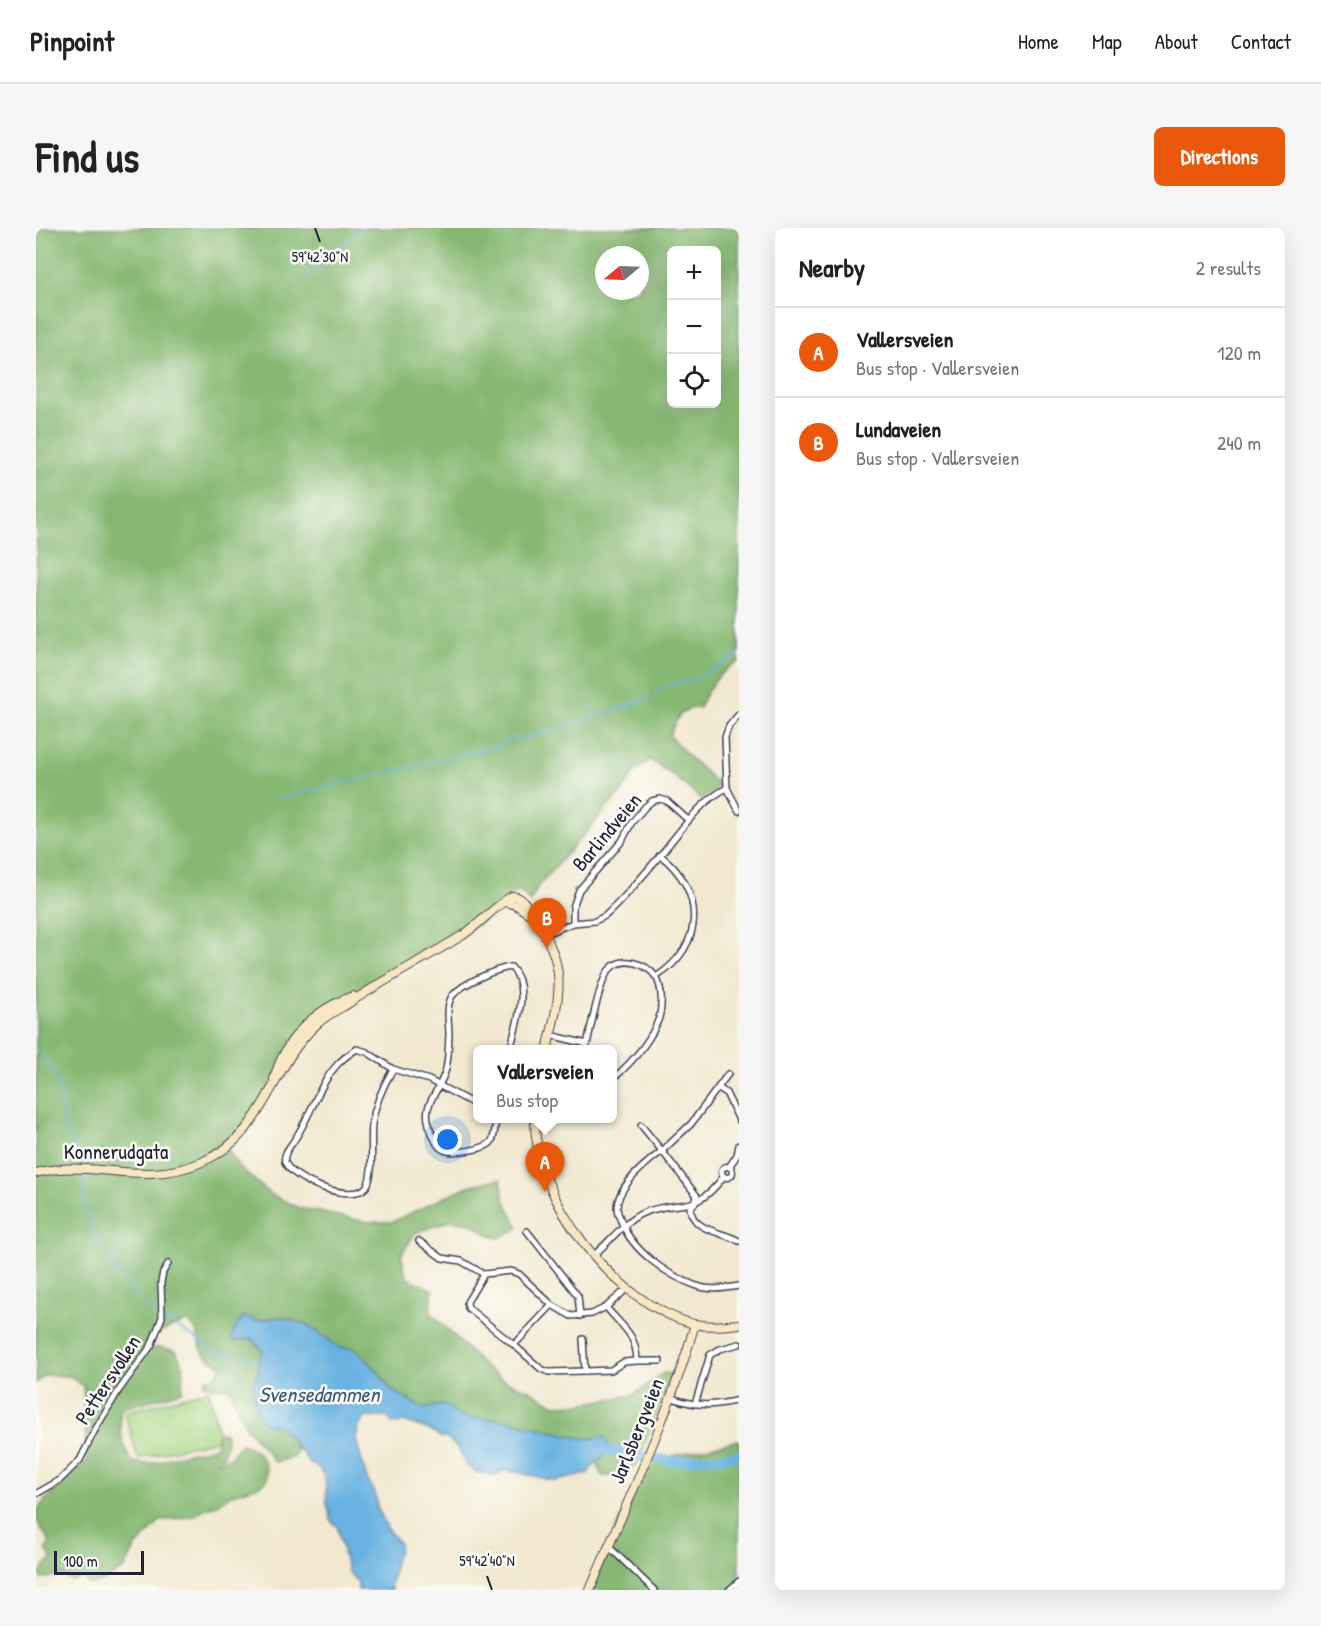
<!DOCTYPE html>
<meta charset="utf-8">
<style>
:root{--surface:#fff;--page:#f6f6f6;--text:#222;--muted:#767676;--line:#e0e0e0;--accent:#ea580c}
body{margin:0;font-family:"Patrick Hand",sans-serif;background:var(--page);color:var(--text)}
.controls{position:absolute;right:18px;top:18px;display:grid;overflow:hidden;border-radius:9px;box-shadow:0 6px 24px #0002}
.controls button{width:54px;height:54px;display:grid;place-items:center;padding:0;border:0;border-bottom:2px solid var(--line);background:var(--surface);color:var(--text);font:30px sans-serif}
.compass{position:absolute;left:559px;top:18px;width:54px;height:54px;border-radius:50%;background:var(--surface);box-shadow:0 6px 24px #0002;rotate:251deg}
.scale{position:absolute;left:18px;bottom:15px;width:90px;box-sizing:border-box;padding-left:6px;border:3px solid #22223b;border-top:0;font-size:16px;line-height:21px;white-space:nowrap;color:#22223b;-webkit-text-stroke:4px #fdfcf7;paint-order:stroke}
.you{position:absolute;left:412px;top:912px;width:21px;height:21px;margin:-15px;border:4px solid #fff;border-radius:50%;background:#1a73e8;box-shadow:0 0 0 9px #1a73e833}
.badge{display:grid;place-items:center;width:39px;height:39px;border-radius:50%;background:var(--accent);color:#fff;font-size:20px;font-weight:700}
.pin{position:absolute;translate:-50% -50px;filter:drop-shadow(0 2px 3px #0008)}
.pin::after{content:'';position:absolute;top:32px;width:21px;height:18px;background:inherit;clip-path:polygon(0 0,100% 0,50% 100%)}
.popup{position:absolute;left:437px;top:817px;width:144px;height:78px;box-sizing:border-box;display:grid;place-content:center;border-radius:9px;background:var(--surface);filter:drop-shadow(0 2px 4px #0005);font-size:20px;white-space:nowrap;color:var(--muted)}
.popup b{font-size:22px;color:var(--text)}
.popup::after{content:'';position:absolute;left:50%;top:100%;margin-left:-12px;border:12px solid transparent;border-top-color:var(--surface)}
.list{margin:0;padding:0;list-style:none}
h2{display:flex;justify-content:space-between;align-items:center;height:78px;margin:0;padding:0 24px;font-size:26px}
h2 small{font-size:20px;font-weight:400;color:var(--muted)}
.list li{display:grid;grid-template-columns:39px 1fr auto;gap:18px;align-items:center;box-sizing:border-box;height:90px;padding:0 24px;border-top:2px solid var(--line)}
.list b{display:block;font-size:22px;white-space:nowrap}
.list p{margin:0;font-size:20px;white-space:nowrap;color:var(--muted)}
.list em{font-size:20px;font-style:normal;color:var(--muted)}
.icon{flex:none;width:33px;height:33px;fill:none;stroke:currentColor;stroke-width:2;stroke-linecap:round;stroke-linejoin:round}
.map{position:relative;flex:none;width:703px;height:1362px;overflow:hidden;border-radius:9px}
header{display:flex;align-items:center;gap:36px;box-sizing:border-box;height:84px;padding:0 30px;background:var(--surface);border-bottom:2px solid var(--line)}
header strong{font-size:28px}
nav{display:flex;gap:33px;margin-inline-start:auto;font-size:21px}
.intro{display:flex;align-items:center;justify-content:space-between;box-sizing:border-box;height:144px;padding:0 36px}
h1{margin:0;font-size:42px}
.button{padding:15px 27px;border-radius:9px;background:var(--accent);color:#fff;font-size:21px;font-weight:700}
main{display:flex;gap:36px;padding:0 36px}
aside{flex:1;background:var(--surface);border-radius:9px;box-shadow:0 6px 24px #0002}
.map>svg:first-child{display:block}
.green{fill:#a8d784;stroke:#657c60;stroke-width:1.5}
.forest{fill:#86b872;stroke:#546d56;stroke-width:1.5;fill-rule:evenodd}
.water{fill:#69b2e1;stroke:#466a8e;stroke-width:1.5}
.lines{fill:none;stroke-linecap:round;stroke-linejoin:round}
.stream{stroke:#69b2e1;stroke-width:1.5}
.river{stroke:#69b2e1;stroke-width:10}
.street-casing{stroke:#414051;stroke-width:8}
.secondary-casing{stroke:#414051;stroke-width:10}
.street{stroke:#fff;stroke-width:5}
.secondary{stroke:#f9e7c3;stroke-width:8}
.ticks{fill:none;stroke:#22223b;stroke-width:2}
.labels{text-anchor:middle;stroke-width:5;stroke-linejoin:round;paint-order:stroke}
.street-label{font-size:21px;fill:#22223b;stroke:#fdfcf7}
.water-label{font-size:22px;font-style:italic;fill:#3e5c7d;stroke:#fdfcf7}
.ticks-label{font-size:15px;text-anchor:middle;fill:#22223b;stroke:#fdfcf7;stroke-width:5;stroke-linejoin:round;paint-order:stroke}
</style>
<header>
<strong>Pinpoint</strong>
<nav><a>Home</a><a>Map</a><a>About</a><a>Contact</a></nav>
</header>
<div class="intro"><h1>Find us</h1><a class="button">Directions</a></div>
<main>
<div class="map">
<svg width="703" height="1362" viewBox="0 0 703 1362">
<rect width="100%" height="100%" fill="#fdfcf7"/>
<filter id="ink" filterUnits="userSpaceOnUse"><feTurbulence type="fractalNoise" baseFrequency=".0167" numOctaves="2"/><feDisplacementMap in="SourceGraphic" scale="12" xChannelSelector="R" yChannelSelector="G"/><feConvolveMatrix kernelMatrix="1 2 1 2 8 2 1 2 1" color-interpolation-filters="sRGB"/></filter>
<filter id="wash" filterUnits="userSpaceOnUse"><feTurbulence type="fractalNoise" baseFrequency=".008" numOctaves="4" result="noise"/><feDisplacementMap in="SourceGraphic" scale="24" xChannelSelector="R" yChannelSelector="G"/><feGaussianBlur stdDeviation="1.35" result="paint"/><feColorMatrix in="noise" values="0 0 0 0 0 0 0 0 0 0 0 0 0 0 0 0 0 1.4 0 .05"/><feComposite in="paint" operator="in"/></filter>
<g filter="url(#wash)">
<rect width="100%" height="100%" fill="#f1e8cf"/>
<path class="green" d="M173 1162 182 1205 181 1212 102 1230 89 1184Z"/>
<g class="forest">
<path d="M0 0H703V434C685 440 670 463 663 480 643 480 642 490 633 507L649 525 683 557 675 565 665 571 637 547 614 532 599 543 587 562 503 657 494 674 483 662 443 696 290 784 265 806 251 828 232 868 192 922 203 939 236 967 263 980 332 994H356L432 958 465 951 468 971 483 1000 463 1010 449 1005 436 995 415 992 379 1005 365 1027 371 1050 397 1062 394 1084 449 1139 469 1153 493 1162 519 1177 545 1176 597 1167 608 1160 627 1145 638 1146 601 1235 584 1248H566L560 1235 565 1231 559 1209 548 1211 471 1192 435 1190 422 1187 408 1176 389 1181 355 1162 341 1142 326 1127 316 1120H304L270 1096 244 1089 218 1093 207 1088 206 1111H216L227 1123 222 1132 223 1142 217 1155 220 1178 229 1195 245 1199 253 1207 261 1221 259 1229 239 1234 210 1199 193 1160 174 1159 168 1156 169 1151 179 1149 186 1138C180 1135 173 1131 169 1127 159 1115 169 1107 151 1093L127 1103 118 1101 108 1118 111 1121 123 1119 140 1123 147 1138 146 1163 85 1181C82 1200 86 1216 95 1233 112 1240 130 1231 147 1226 158 1223 169 1223 180 1218L182 1205 185 1204 189 1205 191 1213 187 1229 180 1233 183 1234 195 1229 205 1216C221 1219 234 1236 230 1253L220 1259 196 1266 180 1277 168 1281 158 1288 124 1293 99 1320 89 1340 68 1353 53 1357 47 1350 36 1353 25 1347 6 1351 4 1346 8 1338 16 1332 10 1321 14 1314C10 1307 1 1297 0 1289 0 1275 40 1243 51 1233L47 1158 34 1148 9 1147 0 1155ZM636 22H680V176H636ZM568 27H604V63H568Z"/>
<path d="M703 1212V1359L699 1362H555L582 1295 616 1233Z"/>
</g>
<path class="water" d="M207 1088 219 1093 244 1089 270 1096 304 1120H316L326 1127 341 1142 355 1162 388 1181 408 1176 422 1187 435 1190 471 1192 548 1211 568 1209 572 1215C568 1233 560 1232 551 1246L520 1253 479 1244 467 1243 459 1247 440 1244 430 1237 423 1221 411 1210H406L396 1203 368 1193 362 1196 356 1195 352 1189H330L322 1199 320 1212 323 1223 331 1251 339 1265 341 1278 352 1302 363 1315V1323C356 1334 359 1346 354 1357L356 1362H322V1354L312 1345 301 1298C296 1295 292 1291 294 1285 284 1269 301 1245 271 1233L267 1224C257 1220 258 1212 251 1206 249 1204 246 1202 245 1199L229 1195 224 1190 220 1178 217 1155 223 1142 222 1132 227 1123 216 1111H206L201 1114 196 1111 197 1104Z"/>
<g class="lines">
<g class="stream">
<path d="M271 49 325 0"/>
<path d="M242 571 464 517 477 509 485 512 614 470 633 457 660 451 703 427"/>
<path d="M0 822C18 838 24 858 27 881 28 889 28 897 31 905 37 921 44 917 45 939"/>
<path d="M45 944C47 964 49 984 57 1003 69 1030 99 1072 123 1088"/>
<path d="M127 1090 181 1124 223 1132"/>
</g>
<path class="river" d="M571 1222 636 1233 703 1227"/>
</g>
</g>
<g filter="url(#ink)">
<g class="lines">
<defs>
<g id="street">
<path d="M703 486 693 498 689 509 691 560 703 583"/>
<path d="M537 695V679L543 662 586 613 596 594 609 579 616 573 624 571 631 573 652 592"/>
<path d="M509 706 537 695 559 693 569 688C591 668 612 642 631 619 649 597 665 573 691 560"/>
<path d="M620 749C670 717 669 662 624 627"/>
<path d="M514 807 551 816"/>
<path d="M550 822C553 806 564 752 573 742 586 727 610 735 620 749 627 760 626 779 623 790 615 813 594 836 576 852"/>
<path d="M357 841C347 858 339 876 336 896 334 911 339 948 330 959 316 976 255 952 249 934 247 926 253 920 257 914 274 890 281 860 300 838 306 831 313 826 321 821L331 824 357 841 393 852 442 878"/>
<path d="M692 846 655 896 626 923 661 968 659 975 654 980C657 1004 686 1003 703 1013"/>
<path d="M683 860 690 865 703 892"/>
<path d="M460 890C459 898 459 907 456 913 450 922 417 926 408 922 403 920 401 917 399 912 381 875 399 874 409 844 413 832 412 819 413 807 413 796 409 776 417 767 427 755 460 741 475 739 495 759 480 797 474 822"/>
<path d="M605 897 626 923C610 935 581 958 581 980 581 985 584 989 585 993 596 1023 632 1048 661 1058 675 1063 689 1060 703 1058"/>
<circle cx="691" cy="944" r="5.5"/>
<path d="M693 939 701 927 703 917"/>
<path d="M491 1003 542 1068 544 1088"/>
<path d="M383 1013 406 1030 425 1033 448 1046 475 1043 483 1046 516 1077 535 1088 556 1086 570 1079 592 1060"/>
<path d="M558 1027C572 1015 590 992 607 985 644 969 657 990 688 948"/>
<path d="M448 1046 431 1074 432 1080 478 1117"/>
<path d="M516 1077 478 1117 505 1141 513 1144 549 1143"/>
<path d="M547 1111 549 1143 575 1142 588 1134 601 1133C600 1105 587 1100 570 1079"/>
<path d="M601 1133H624"/>
<path d="M636 1170C661 1179 678 1178 703 1172"/>
<path d="M659 1176 674 1127 684 1121 703 1116"/>
<path d="M0 1266 24 1252 44 1232 59 1202 83 1162 115 1118 126 1089 125 1054 127 1044 132 1036"/>
<path d="M572 1318 618 1362"/>
<path d="M693 1362 703 1353"/>
</g>
<g id="secondary">
<path d="M469 674 480 677 495 687"/>
<path d="M238 851C249 811 277 782 317 768"/>
<path d="M499 890C497 971 579 1076 658 1096 672 1099 688 1098 703 1096"/>
<path d="M0 945C56 930 106 960 166 934 231 906 233 840 280 797 289 788 299 783 310 777 348 752 388 731 427 707 444 696 459 678 476 668 489 669 491 680 498 690 533 738 524 767 511 822"/>
<path d="M554 1362C591 1274 633 1188 659 1096"/>
</g>
</defs>
<use href="#street" class="street-casing"/>
<use href="#secondary" class="secondary-casing"/>
<use href="#street" class="street"/>
<use href="#secondary" class="secondary"/>
</g>
</g>
<path class="ticks" d="M279 0 284 14M451 1348 456 1362"/>
<g class="labels">
<g class="street-label">
<text transform="translate(571 604) rotate(-50)" y="7">Barlindveien</text>
<text x="80" y="931">Konnerudgata</text>
<text transform="translate(72 1152) rotate(-57)" y="7">Pettersvollen</text>
<text transform="translate(601 1203) rotate(-68)" y="7">Jarlsbergveien</text>
</g>
<g class="water-label">
<text x="283" y="1174">Svensedammen</text>
</g>
</g>
<g class="ticks-label">
<text x="284" y="34">59°42'30"N</text>
<text x="451" y="1338">59°42'40"N</text>
</g>
</svg>
<div class="controls">
<button>+</button>
<button>−</button>
<button><svg class="icon" aria-label="locate" viewBox="0 0 24 24"><circle cx="12" cy="12" r="6"/><path d="M12 2v4M12 18v4M2 12h4M18 12h4"/></svg></button>
</div>
<svg class="compass" viewBox="-18 -18 36 36"><path d="M0-13l5 13h-10z" fill="#e53935"/><path d="M0 13l5-13h-10z" fill="#767676"/></svg>
<div class="scale">100 m</div>
<div class="you"></div>
<div class="pin badge" style="left:509px;top:964px">A</div>
<div class="popup"><b>Vallersveien</b>Bus stop</div>
<div class="pin badge" style="left:511px;top:720px">B</div>
</div>
<aside>
<h2>Nearby<small>2 results</small></h2>
<ul class="list">
<li><span class="badge">A</span><div><b>Vallersveien</b><p>Bus stop · Vallersveien</p></div><em>120 m</em></li>
<li><span class="badge">B</span><div><b>Lundaveien</b><p>Bus stop · Vallersveien</p></div><em>240 m</em></li>
</ul>
</aside>
</main>
